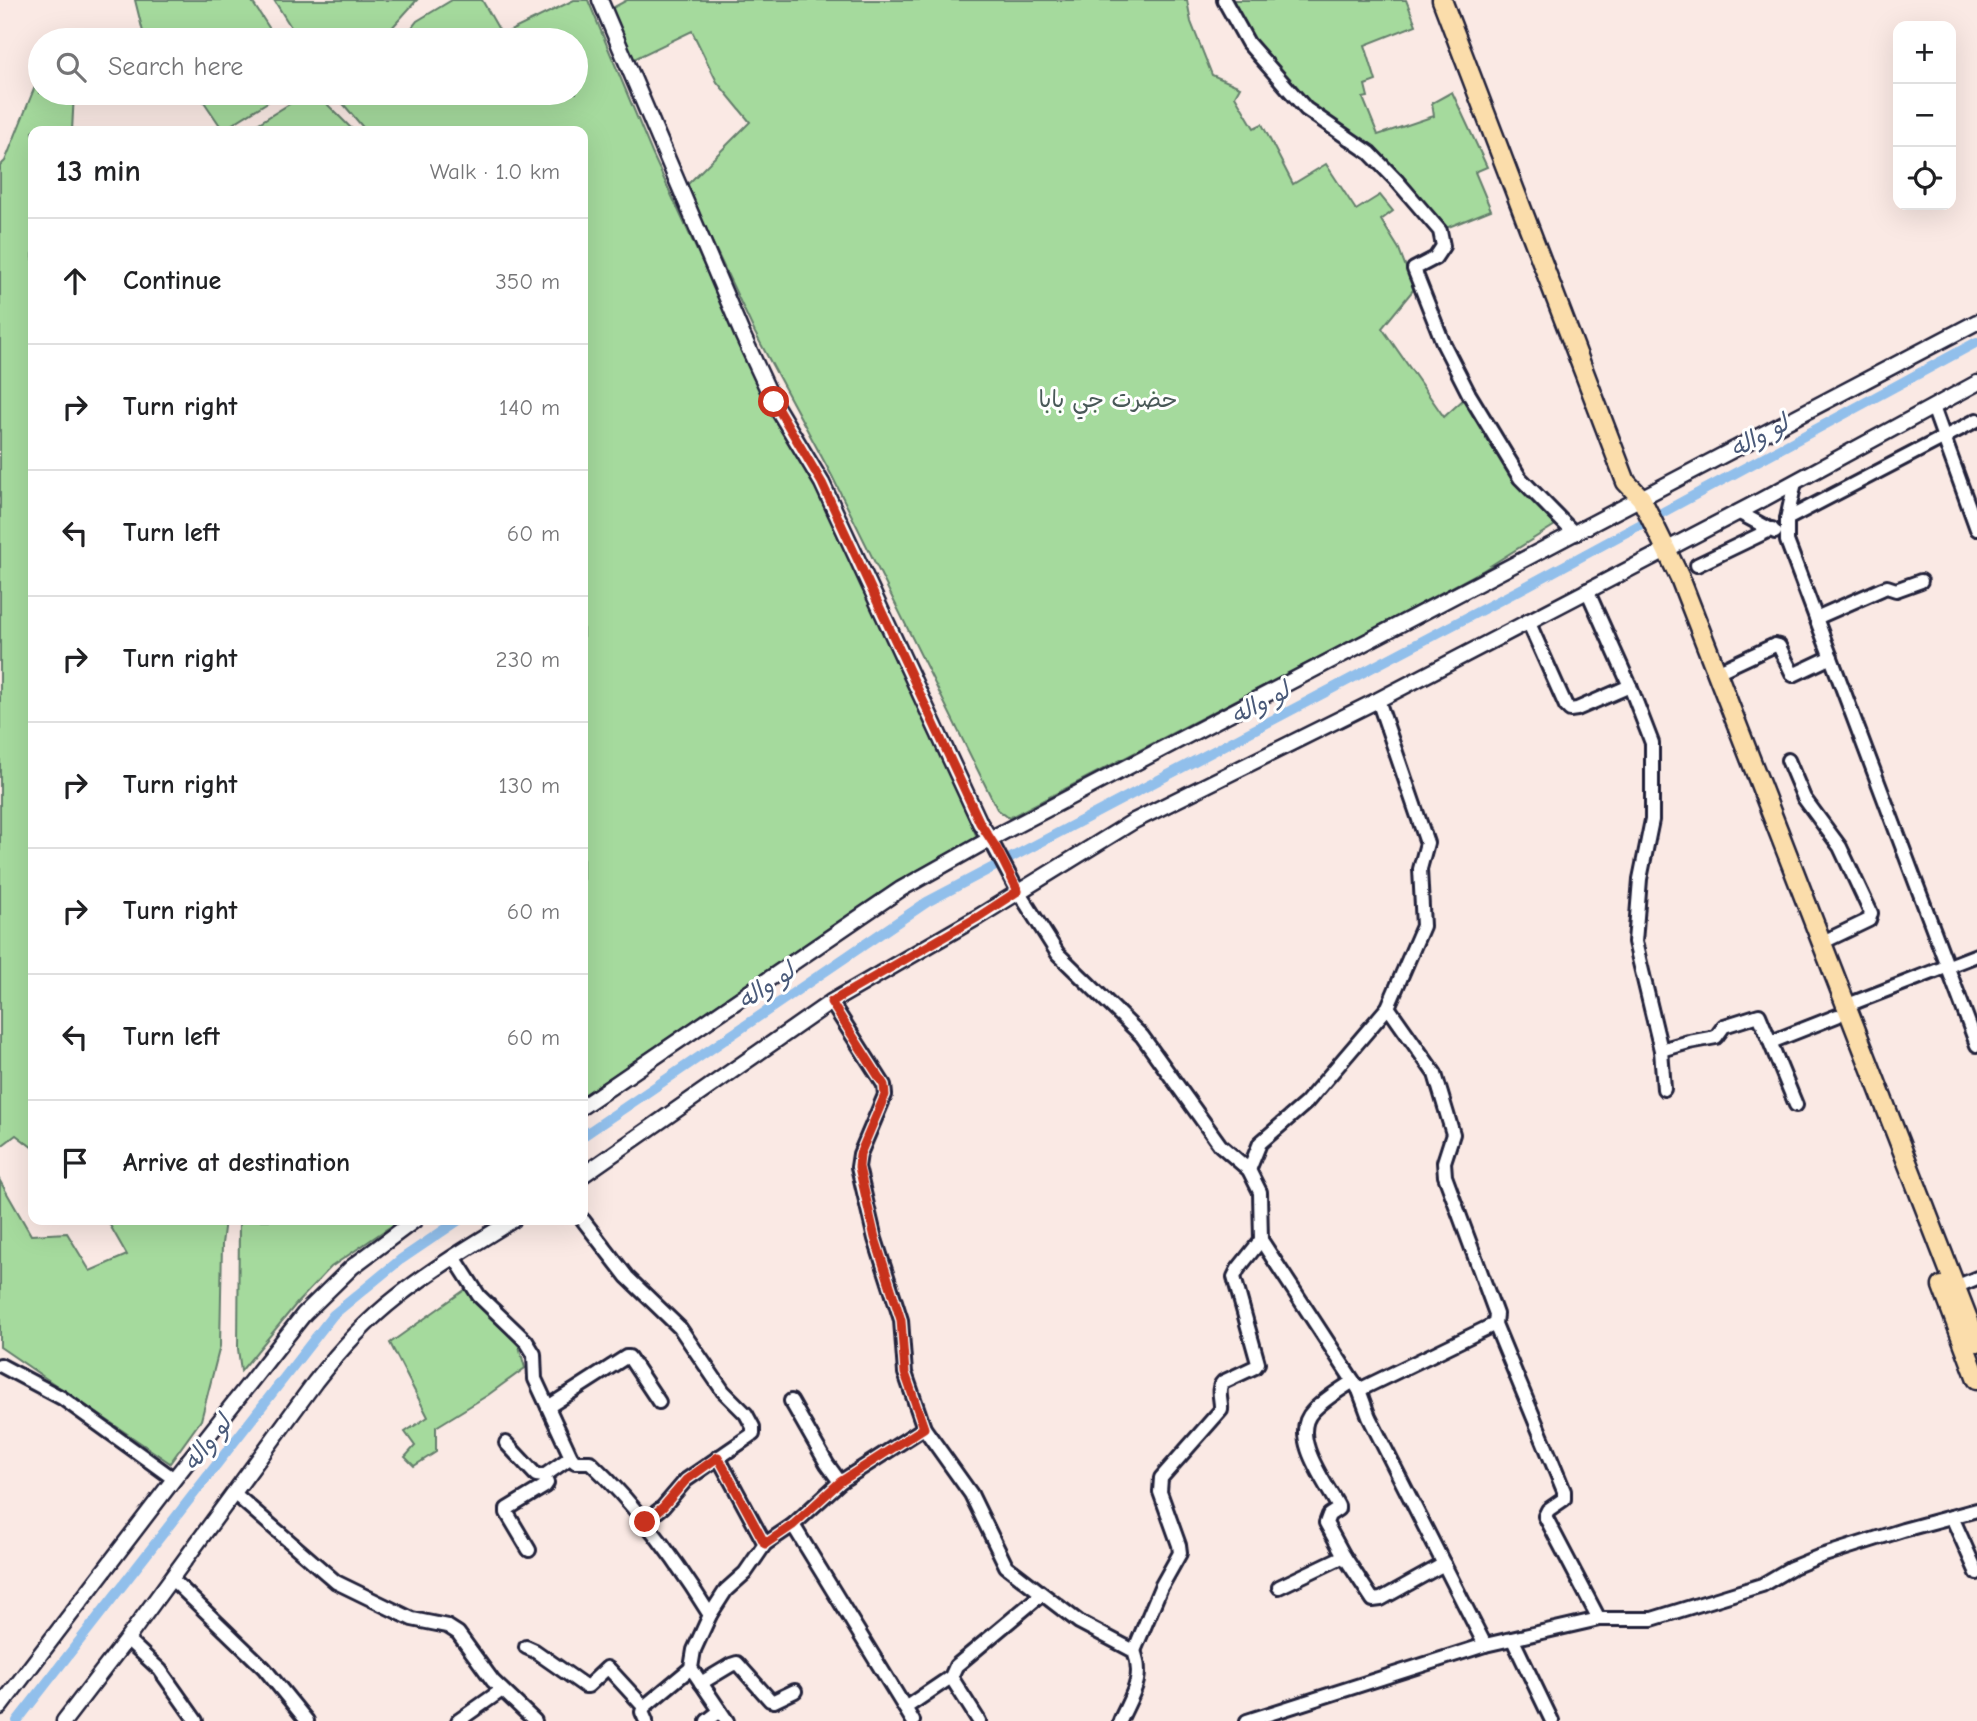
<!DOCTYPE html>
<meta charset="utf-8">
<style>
:root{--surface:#fff;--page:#f2f2f2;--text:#202124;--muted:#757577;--line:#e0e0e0}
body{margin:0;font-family:"Comic Neue","Playpen Sans Arabic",sans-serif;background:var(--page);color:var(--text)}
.controls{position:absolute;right:21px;top:21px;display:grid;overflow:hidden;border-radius:14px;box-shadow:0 7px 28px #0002}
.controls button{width:63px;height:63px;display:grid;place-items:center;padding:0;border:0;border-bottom:2px solid var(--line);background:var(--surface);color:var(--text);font:35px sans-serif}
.stop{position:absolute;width:21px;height:21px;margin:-16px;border:5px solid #c8321e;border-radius:50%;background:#fff}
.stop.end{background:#c8321e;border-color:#fff;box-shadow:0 2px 7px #0008}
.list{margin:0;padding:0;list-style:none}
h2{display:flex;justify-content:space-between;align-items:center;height:91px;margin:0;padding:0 28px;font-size:30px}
h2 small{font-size:23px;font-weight:400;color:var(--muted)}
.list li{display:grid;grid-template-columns:46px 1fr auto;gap:21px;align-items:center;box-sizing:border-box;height:126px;padding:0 28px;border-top:2px solid var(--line)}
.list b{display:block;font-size:26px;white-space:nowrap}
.list em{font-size:23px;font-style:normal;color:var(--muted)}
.icon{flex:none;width:38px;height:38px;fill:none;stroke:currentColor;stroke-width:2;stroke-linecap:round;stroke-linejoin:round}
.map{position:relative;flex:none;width:1977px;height:1721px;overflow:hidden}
.search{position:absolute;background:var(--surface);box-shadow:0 7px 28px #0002;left:28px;top:28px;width:560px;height:77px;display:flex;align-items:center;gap:18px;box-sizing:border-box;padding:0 24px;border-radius:38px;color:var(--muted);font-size:26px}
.panel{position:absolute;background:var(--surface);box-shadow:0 7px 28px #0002;left:28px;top:126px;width:560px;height:1099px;border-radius:14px}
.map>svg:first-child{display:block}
.green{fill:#a5da9d;stroke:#647e6c;stroke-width:2}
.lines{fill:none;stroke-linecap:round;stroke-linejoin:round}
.canal{stroke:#91bfeb;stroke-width:10}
.minor-casing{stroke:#22223b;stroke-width:18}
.tertiary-casing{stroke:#22223b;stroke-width:19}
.primary-casing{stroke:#22223b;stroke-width:23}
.minor{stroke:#fff;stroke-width:12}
.tertiary{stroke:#fff;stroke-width:14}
.primary{stroke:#fbddab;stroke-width:18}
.route{stroke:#c8321e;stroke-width:9}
.labels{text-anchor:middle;stroke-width:6;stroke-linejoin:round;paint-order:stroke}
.park-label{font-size:23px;fill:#495958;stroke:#fff}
.water-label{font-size:24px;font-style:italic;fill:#495979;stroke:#fff}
</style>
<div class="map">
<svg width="1977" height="1721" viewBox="0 0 1977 1721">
<rect width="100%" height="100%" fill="#fae9e4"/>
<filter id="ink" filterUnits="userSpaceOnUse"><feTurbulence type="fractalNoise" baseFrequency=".0143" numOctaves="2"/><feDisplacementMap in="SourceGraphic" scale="14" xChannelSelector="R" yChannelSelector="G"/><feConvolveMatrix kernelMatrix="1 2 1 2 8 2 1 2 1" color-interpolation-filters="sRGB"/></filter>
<g filter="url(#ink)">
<g class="green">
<path d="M135 0H251L277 40H145Z"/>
<path d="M274 0H417L381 40H299Z"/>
<path d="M452 0H482L502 35 574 0H588L652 153 770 409 816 488 914 695 977 837 893 884 583 1096V131H366L334 93H576V40H402L417 21Z"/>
<path d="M627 0H1187L1191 22 1212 75 1240 87 1235 96 1254 128 1262 124 1293 184 1326 164 1356 210 1380 195 1393 211 1381 220 1399 249 1414 289 1382 328 1444 417 1465 398 1516 482 1555 525 1482 571 1396 617 1009 818 997 809 832 476 755 333 686 186 750 122 717 82 692 31 630 61 607 11Z"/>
<path d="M1232 0H1406L1416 25 1365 45 1376 81 1365 85 1368 97 1363 98 1378 135 1434 116 1432 103 1452 92 1487 167 1475 172 1491 210 1446 228 1401 178 1308 105 1255 41 1237 13Z"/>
<path d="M40 74V93H74L72 131H33V1148L16 1135 0 1147V166L5 161Z"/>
<path d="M198 93H282L223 130Z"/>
<path d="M307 93H316L354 131H265L259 123Z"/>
<path d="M0 1181 31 1235 67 1233 90 1271 127 1255 107 1220H225L222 1244 220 1346 201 1420 170 1463 0 1347Z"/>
<path d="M239 1220H400L331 1267 297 1303 241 1371 238 1349Z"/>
<path d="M466 1289 519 1346 525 1368 488 1395 436 1427V1452L414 1466 405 1457 415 1446 405 1432 428 1417 390 1343Z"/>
</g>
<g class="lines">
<g class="canal">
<path d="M583 1136 927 902 1525 587 1977 342"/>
<path d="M17 1721 333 1315 400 1260 459 1220"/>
</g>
<defs>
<g id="minor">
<path d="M1224 0 1248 43 1306 109 1370 153 1397 181 1440 231 1443 246 1435 258 1414 269 1444 345 1469 394 1520 478 1575 534"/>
<path d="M1933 407 1977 529"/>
<path d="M1795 482 1787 519V541L1977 1045"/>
<path d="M1738 512 1775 532"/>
<path d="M1787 519 1977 420"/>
<path d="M1697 565 1772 529"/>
<path d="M1587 590 1630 686 1652 743V820L1640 879 1635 942 1661 1050 1664 1089"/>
<path d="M1816 618 1882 589 1887 587 1896 590 1921 581"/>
<path d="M1528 621 1566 706 1570 710 1577 709 1630 686"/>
<path d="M1717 672 1775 645 1779 646 1793 675 1831 657"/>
<path d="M1788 760 1804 798 1840 847 1871 913 1869 920 1821 943"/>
<path d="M990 839 1015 886 1058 954 1142 1036 1220 1145 1249 1170 1260 1192 1261 1240 1359 1390 1369 1417 1485 1645"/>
<path d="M831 1002 884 1085 885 1095 860 1154 858 1167 875 1239 901 1320 905 1373 924 1428 971 1494 1006 1566 1079 1622 1134 1651C1145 1679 1131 1696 1120 1721"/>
<path d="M1845 1006 1977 955"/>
<path d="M1388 1007 1435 1074 1453 1134 1444 1162 1445 1176 1496 1314 1495 1324 1564 1491V1499L1548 1510 1545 1516 1599 1619"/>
<path d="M1771 1042 1837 1016"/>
<path d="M1661 1050 1689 1042 1716 1037 1724 1026 1759 1015 1796 1105"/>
<path d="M1249 1170 1260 1143 1306 1103 1388 1007 1423 926 1420 869 1427 843 1378 700"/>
<path d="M583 1220 627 1277 680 1328 723 1391 746 1414 753 1427V1434L686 1480 663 1507 644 1522"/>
<path d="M454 1257 479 1296 526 1341 534 1354 535 1379 571 1457 575 1462H590C637 1506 676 1560 710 1615"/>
<path d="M1948 1290 1977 1278"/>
<path d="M0 1365 62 1398 174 1479"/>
<path d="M1353 1381C1340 1390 1324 1399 1313 1411 1289 1435 1325 1482 1338 1506V1509L1329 1515 1326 1523 1344 1556 1373 1600 1381 1599 1444 1564"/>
<path d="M1359 1390 1495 1324"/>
<path d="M548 1407 626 1357H629L659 1402"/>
<path d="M506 1443 536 1475 544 1476 571 1457"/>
<path d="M718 1457 765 1544"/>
<path d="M840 1482 924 1428"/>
<path d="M235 1494 336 1582 412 1619 447 1626 458 1633 493 1681 535 1721"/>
<path d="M1952 1517 1977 1573"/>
<path d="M793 1525 913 1721"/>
<path d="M529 1550 507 1513V1509L545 1486 547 1483 544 1476"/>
<path d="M172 1579 264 1668 307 1721"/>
<path d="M1279 1587 1344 1556"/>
<path d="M127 1639 160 1670 196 1721"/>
<path d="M1513 1640 1552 1721"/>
<path d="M526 1647 535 1651 585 1686H588L607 1668 610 1670 644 1707"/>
<path d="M1134 1651 1161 1587 1180 1553 1179 1545 1160 1492 1161 1478 1221 1410C1222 1400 1216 1389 1223 1382L1255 1367 1258 1363 1234 1277 1238 1269 1261 1240"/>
<path d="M951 1677 979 1721"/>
<path d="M701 1683 731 1665 737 1663 770 1700 774 1701 795 1691"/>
<path d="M905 1708 951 1677 956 1666 1042 1594"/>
<path d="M458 1721 502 1690"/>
<path d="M646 1721 642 1712 644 1707 691 1668"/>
<path d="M707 1721 720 1711"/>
<path d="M727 1721 691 1668 694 1650 710 1615 726 1590 745 1573 765 1544 793 1525 840 1482 827 1464 791 1401"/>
<path d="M1247 1721 1485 1645 1599 1619H1652L1762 1585 1791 1568 1818 1557 1903 1530 1977 1510"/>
</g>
<g id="tertiary">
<path d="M600 0 743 336 774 403 822 483 980 823 990 839"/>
<path d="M583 1106 901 889 990 839 1977 322"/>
<path d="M583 1175 831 1002 978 917 1134 821 1378 700 1756 503 1977 383"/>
<path d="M0 1707 174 1479 304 1314 352 1267 415 1220"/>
<path d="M64 1721 127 1639 315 1382C339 1351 366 1321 397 1297 434 1268 474 1244 513 1220"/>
</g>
<g id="primary">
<path d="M1442 0 1626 482 1641 498 1680 578 1977 1342"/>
<path d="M1942 1286 1977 1379"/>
</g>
</defs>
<use href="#minor" class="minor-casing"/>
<use href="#tertiary" class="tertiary-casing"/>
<use href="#primary" class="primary-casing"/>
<use href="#minor" class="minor"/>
<use href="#tertiary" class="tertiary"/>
<use href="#primary" class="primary"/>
</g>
</g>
<g class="lines" filter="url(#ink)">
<path class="route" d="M645 1522 663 1507 686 1480 718 1457 765 1544 793 1525 840 1482 924 1428 905 1373 901 1320 875 1238 859 1167 860 1154 885 1095 884 1085 831 1002 978 917 1018 891 997 849 980 823 822 483 774 402"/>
</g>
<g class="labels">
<g class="park-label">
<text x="1108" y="407">حضرت جي بابا</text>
</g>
<g class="water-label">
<text transform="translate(1759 436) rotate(-29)" y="8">لو واله</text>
<text transform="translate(1260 703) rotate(-28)" y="8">لو واله</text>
<text transform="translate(766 986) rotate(-34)" y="8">لو واله</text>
<text transform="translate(207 1443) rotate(-52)" y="8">لو واله</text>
</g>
</g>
</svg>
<div class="controls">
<button>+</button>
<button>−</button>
<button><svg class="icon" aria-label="locate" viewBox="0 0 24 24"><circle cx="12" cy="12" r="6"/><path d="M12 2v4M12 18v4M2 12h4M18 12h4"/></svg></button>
</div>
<div class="stop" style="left:774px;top:402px"></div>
<div class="stop end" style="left:645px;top:1522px"></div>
<div class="search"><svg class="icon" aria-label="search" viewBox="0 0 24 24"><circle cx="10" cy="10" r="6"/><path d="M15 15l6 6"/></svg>Search here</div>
<section class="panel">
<h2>13 min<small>Walk · 1.0 km</small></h2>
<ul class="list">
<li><svg class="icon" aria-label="ahead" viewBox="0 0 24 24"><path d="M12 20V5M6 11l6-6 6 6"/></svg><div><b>Continue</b></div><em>350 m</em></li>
<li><svg class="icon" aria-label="right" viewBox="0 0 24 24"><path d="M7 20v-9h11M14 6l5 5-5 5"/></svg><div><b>Turn right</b></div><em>140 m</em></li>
<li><svg class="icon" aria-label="left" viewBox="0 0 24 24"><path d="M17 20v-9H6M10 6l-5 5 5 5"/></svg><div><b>Turn left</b></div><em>60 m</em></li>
<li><svg class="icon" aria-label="right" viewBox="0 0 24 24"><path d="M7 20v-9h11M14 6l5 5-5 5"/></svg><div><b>Turn right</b></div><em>230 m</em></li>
<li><svg class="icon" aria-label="right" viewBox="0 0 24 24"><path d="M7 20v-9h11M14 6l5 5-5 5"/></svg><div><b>Turn right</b></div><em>130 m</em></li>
<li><svg class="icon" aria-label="right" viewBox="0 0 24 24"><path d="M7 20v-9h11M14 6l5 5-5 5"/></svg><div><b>Turn right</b></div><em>60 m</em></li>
<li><svg class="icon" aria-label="left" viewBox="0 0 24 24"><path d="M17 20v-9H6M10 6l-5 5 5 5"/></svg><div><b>Turn left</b></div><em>60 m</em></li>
<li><svg class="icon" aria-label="arrive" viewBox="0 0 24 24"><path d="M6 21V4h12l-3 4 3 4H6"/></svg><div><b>Arrive at destination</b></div></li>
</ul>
</section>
</div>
